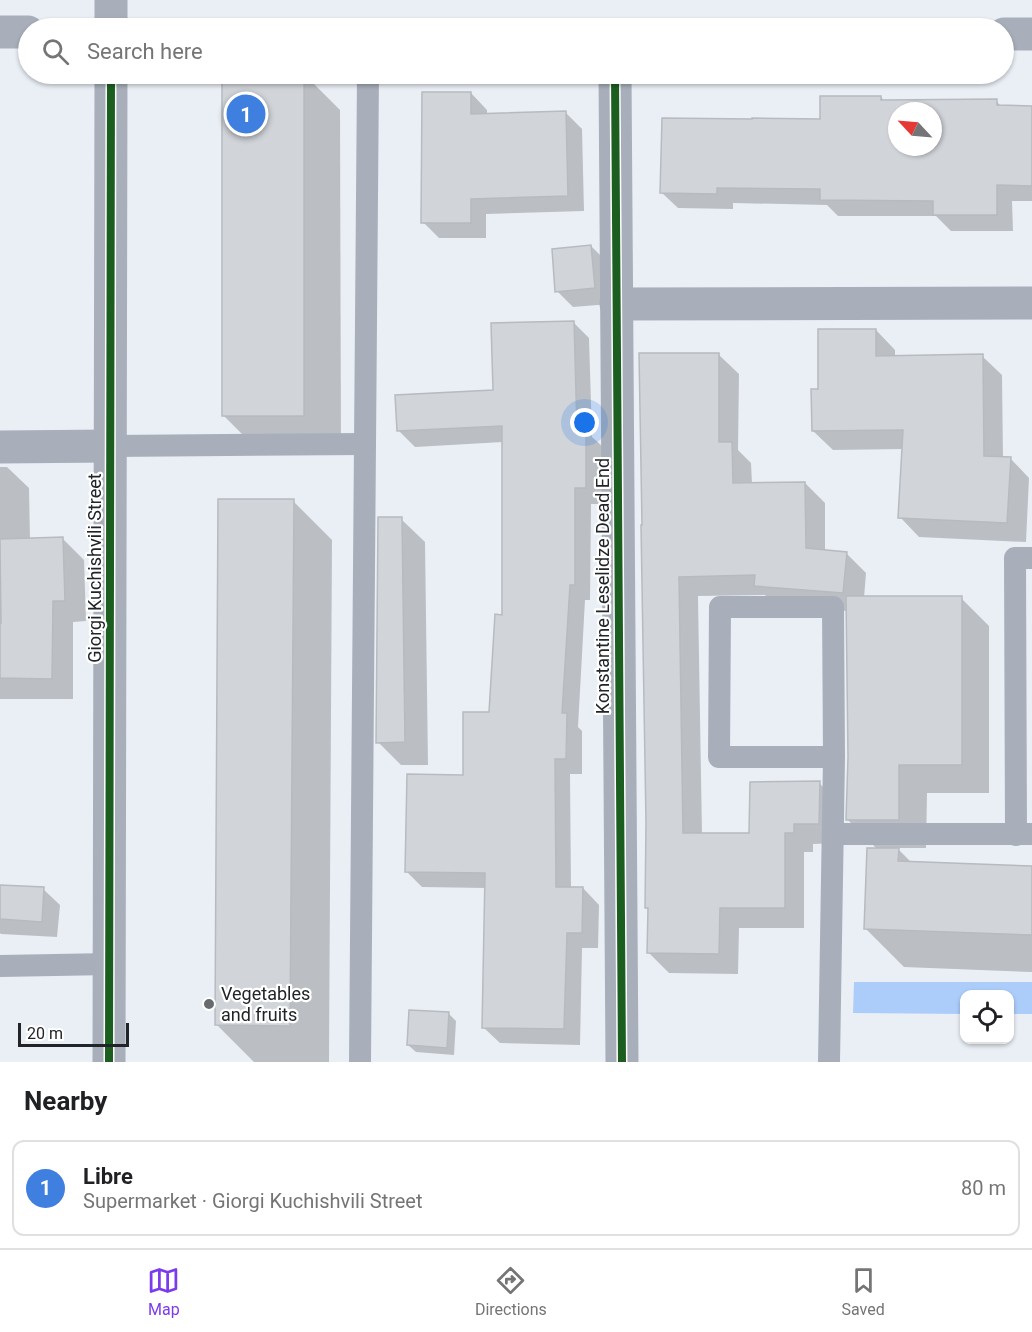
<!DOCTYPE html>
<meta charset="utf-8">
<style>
:root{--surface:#fff;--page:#f6f6f6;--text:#202124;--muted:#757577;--line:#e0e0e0;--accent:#7c3aed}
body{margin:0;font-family:Roboto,sans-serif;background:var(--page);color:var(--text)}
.controls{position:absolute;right:18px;bottom:18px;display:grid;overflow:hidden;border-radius:12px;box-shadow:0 2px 4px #0004}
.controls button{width:54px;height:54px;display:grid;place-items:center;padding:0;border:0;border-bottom:2px solid var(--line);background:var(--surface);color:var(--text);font:30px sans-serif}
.compass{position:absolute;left:888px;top:102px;width:54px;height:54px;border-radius:50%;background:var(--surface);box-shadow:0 2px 4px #0004;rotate:296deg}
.scale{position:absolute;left:18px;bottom:15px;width:111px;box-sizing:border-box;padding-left:6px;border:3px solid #212428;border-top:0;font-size:16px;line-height:21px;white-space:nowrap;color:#212428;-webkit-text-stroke:4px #fff;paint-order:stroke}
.you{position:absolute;left:585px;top:423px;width:21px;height:21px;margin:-15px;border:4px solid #fff;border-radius:50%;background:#1a73e8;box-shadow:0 0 0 9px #1a73e833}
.badge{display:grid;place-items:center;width:39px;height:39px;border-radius:50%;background:var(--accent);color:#fff;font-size:20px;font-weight:700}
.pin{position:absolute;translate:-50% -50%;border:3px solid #fff;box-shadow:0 2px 6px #0006}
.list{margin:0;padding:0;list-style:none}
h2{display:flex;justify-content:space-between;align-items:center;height:78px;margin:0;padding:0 24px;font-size:26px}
h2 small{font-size:20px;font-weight:400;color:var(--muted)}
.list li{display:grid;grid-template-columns:39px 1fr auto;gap:18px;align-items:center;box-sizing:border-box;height:96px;margin:0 12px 12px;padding:0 12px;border:2px solid var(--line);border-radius:12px}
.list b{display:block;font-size:22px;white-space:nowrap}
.list p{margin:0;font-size:20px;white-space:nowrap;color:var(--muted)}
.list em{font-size:20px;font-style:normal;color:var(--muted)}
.icon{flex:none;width:33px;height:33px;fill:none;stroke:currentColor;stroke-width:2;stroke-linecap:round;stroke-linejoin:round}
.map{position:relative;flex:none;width:1032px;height:1062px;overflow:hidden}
.search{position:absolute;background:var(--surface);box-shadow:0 2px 4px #0004;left:18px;right:18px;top:18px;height:66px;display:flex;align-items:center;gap:15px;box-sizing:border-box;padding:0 21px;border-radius:33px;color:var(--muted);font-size:22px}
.sheet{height:186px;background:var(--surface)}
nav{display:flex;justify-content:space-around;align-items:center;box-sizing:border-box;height:84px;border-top:2px solid var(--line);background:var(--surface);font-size:16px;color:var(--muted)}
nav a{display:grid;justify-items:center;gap:3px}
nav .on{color:var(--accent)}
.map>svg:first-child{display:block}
.forest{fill:#acccfa}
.shadow{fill:#0003;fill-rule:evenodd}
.building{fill:#d1d5da;stroke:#b7bbc0;stroke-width:1.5;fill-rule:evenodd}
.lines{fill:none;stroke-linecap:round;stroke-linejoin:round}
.service{stroke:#a8afba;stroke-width:22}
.minor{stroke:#a8afba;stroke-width:33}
.tertiary{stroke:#a8afba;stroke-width:33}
.cycleway-casing{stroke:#fff;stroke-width:11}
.cycleway{stroke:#1b5e20;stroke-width:8}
.poi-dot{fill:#676b70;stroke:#fff;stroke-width:2}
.labels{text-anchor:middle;stroke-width:4.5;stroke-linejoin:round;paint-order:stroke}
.street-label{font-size:18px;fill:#212428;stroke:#fff}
.poi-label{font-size:18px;fill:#212428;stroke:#fff;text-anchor:start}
</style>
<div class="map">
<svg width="1032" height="1062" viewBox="0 0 1032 1062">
<rect width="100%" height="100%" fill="#eaeff6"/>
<path class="forest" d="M854 982H1032V1014H1010V994H964V1014L853 1013Z"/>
<g class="shadow">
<path d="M224 74H304L340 110 341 453H261L224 416Z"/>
<path d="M471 93 487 110V115L566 113 582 129 584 211 486 214V238H439L423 222Z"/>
<path d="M881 97 885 102 996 101 1001 106 1032 107V201H1012L1013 231H951L936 216H838L827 205 733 203V209L678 208 661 192 822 120ZM897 111H933V147H897Z"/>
<path d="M591 246 607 262 610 304 573 307 557 291Z"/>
<path d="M573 322 589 338 592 437 602 446V504H591L590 600H585L578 727 582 731V774H570L571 888H583L599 905 598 948H582L580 1045 500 1043 483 1027 486 888 422 887 406 871 464 777 491 714 504 616 503 442 415 447 399 431 495 392Z"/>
<path d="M876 330 895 350V358L982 356 1002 375 1003 458H1010L1029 478 1026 542 919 537 900 517 903 449 833 450 813 431 819 390Z"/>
<path d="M719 355 739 374 738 450 751 463 752 484 805 483 825 503V551L846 553 866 573 864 598H961L989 626V793H927L926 848H897L912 863 1032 868V972L904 967 865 928 877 849 848 820 849 757 848 611 776 606 765 595 698 596 702 835H751L819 783 839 803V843L813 844V852H804V928H739L738 974 669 973 649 953 650 911 647 908V823L642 527Z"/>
<path d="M0 467H7L29 488 30 540 63 539 84 560 86 621 73 622V699H0Z"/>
<path d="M293 501 332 540 329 1062H254L216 1024Z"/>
<path d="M401 519 425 542 428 765H401L378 742Z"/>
<path d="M0 886 43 889 60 905 57 937 1 934 0 933Z"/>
<path d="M448 1013 456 1021 454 1055 416 1052 408 1045Z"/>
</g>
<g class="building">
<rect x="222" y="74" width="82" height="342"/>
<path d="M422 92H471V114L566 111 568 196 471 199V223H421Z"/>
<path d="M820 96H881V100L997 99V105L1032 106V186L997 185V215H933V201L820 200V189L717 188V194L660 193 662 118 752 119V118L820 119ZM897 111H933V147H897Z"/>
<path d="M591 245 595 288 555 292 552 249Z"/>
<path d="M574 321 577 429H586V488H575V585H570L562 713H567L566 759H555L556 887H583L582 933H567L564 1029 482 1028 485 873 405 872 407 774 463 775V712H489L495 614 502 615V426L397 431 395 395 493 390 491 323Z"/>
<path d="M818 329H876V356L983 354 984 456 1011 457 1007 523 898 518 903 430 812 431 811 389H818Z"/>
<path d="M639 353H719V442H732L733 483 805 482 806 548 847 552 843 593 754 586 755 575 679 577 683 833H749L750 782 820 781 819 824H794V833H785V908H720L719 954 647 953 648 908H645L646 823 641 525H642Z"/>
<path d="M218 499H294L290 1026 215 1025Z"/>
<path d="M378 517H402L405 742 376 743Z"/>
<path d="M63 537 65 601H53L52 679 0 678V623H1L0 539Z"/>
<path d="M846 596H962V765H899V820H846L848 757Z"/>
<path d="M867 848H899L898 861 1032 866V935L864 929Z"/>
<path d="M0 885 44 887 42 922 0 919Z"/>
<path d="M409 1010 449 1012 447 1048 407 1045Z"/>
</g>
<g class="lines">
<g class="service">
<path d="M110 446 365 444"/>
<path d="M833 834H1032"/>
<path d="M1016 835 1015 558H1032"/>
<path d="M0 966 110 964"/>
<path d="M360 1062 368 74"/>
<path d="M829 1062 834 757 833 607H720L719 757H834"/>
</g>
<g class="minor">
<path d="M0 32H28"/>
<path d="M1004 34H1032"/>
<path d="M615 74 622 1062"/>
<path d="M616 304 1032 303"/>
<path d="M0 447 110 446"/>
</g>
<g class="tertiary">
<path d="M111 28V0"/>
<path d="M109 1062 111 74"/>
</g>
<defs>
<g id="cycleway">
<path d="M615 74 622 1062"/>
<path d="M109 1062 111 74"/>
</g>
</defs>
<use href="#cycleway" class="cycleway-casing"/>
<use href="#cycleway" class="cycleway"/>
</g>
<circle class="poi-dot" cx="209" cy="1004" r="6"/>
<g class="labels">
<g class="street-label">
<text transform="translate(95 568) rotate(-90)" y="6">Giorgi Kuchishvili Street</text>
<text transform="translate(603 586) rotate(-90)" y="6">Konstantine Leselidze Dead End</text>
</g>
<g class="poi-label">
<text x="221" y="1000">Vegetables<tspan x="221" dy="21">and fruits</tspan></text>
</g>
</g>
</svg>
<div class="controls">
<button><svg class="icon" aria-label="locate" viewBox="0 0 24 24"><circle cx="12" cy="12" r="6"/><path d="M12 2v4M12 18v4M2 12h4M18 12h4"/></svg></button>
</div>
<svg class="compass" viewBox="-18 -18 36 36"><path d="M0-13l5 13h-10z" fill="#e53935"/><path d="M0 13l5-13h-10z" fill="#757577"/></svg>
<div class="scale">20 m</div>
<div class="you"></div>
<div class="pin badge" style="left:246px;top:114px;background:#3f7fe0">1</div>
<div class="search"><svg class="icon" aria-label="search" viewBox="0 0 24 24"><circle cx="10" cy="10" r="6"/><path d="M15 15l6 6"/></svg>Search here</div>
</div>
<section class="sheet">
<h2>Nearby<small></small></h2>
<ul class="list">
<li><span class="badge" style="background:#3f7fe0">1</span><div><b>Libre</b><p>Supermarket · Giorgi Kuchishvili Street</p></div><em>80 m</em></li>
</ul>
</section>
<nav>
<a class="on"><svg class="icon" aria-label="map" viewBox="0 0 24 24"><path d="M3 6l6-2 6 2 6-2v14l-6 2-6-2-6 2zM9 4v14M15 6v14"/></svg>Map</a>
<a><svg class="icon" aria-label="directions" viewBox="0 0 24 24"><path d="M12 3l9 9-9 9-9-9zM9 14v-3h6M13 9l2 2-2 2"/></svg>Directions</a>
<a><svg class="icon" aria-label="saved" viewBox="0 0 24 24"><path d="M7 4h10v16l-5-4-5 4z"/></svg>Saved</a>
</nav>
